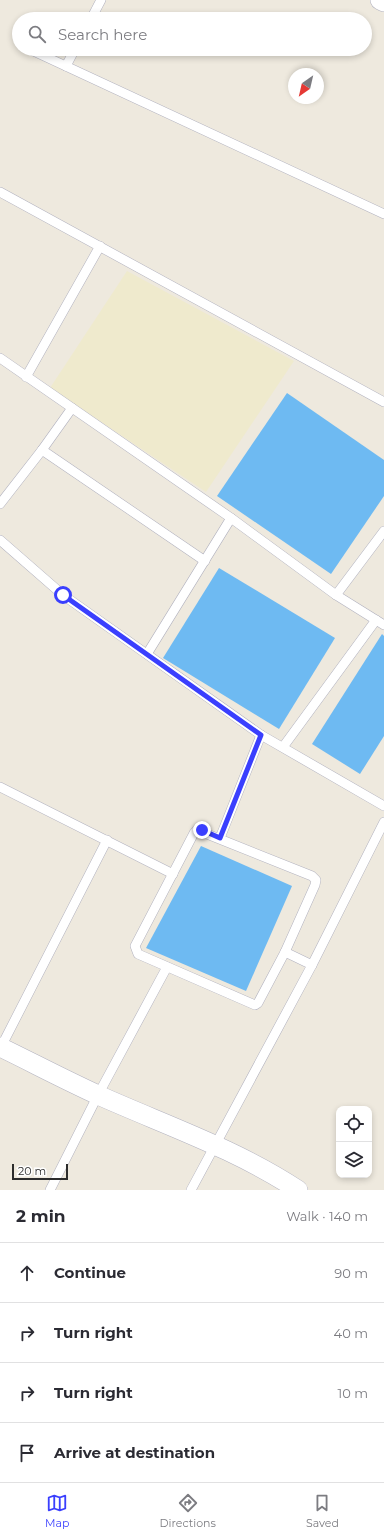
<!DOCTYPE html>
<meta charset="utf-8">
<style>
:root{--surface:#fff;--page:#f7f7f7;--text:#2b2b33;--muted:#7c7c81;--line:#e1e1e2;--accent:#3a3ffe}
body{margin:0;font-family:Montserrat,sans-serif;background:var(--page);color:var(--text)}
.controls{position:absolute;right:12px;bottom:12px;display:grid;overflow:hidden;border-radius:8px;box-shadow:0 2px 6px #0003}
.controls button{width:36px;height:36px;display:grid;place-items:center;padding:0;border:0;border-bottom:1px solid var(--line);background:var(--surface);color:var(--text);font:20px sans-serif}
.compass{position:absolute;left:288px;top:68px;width:36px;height:36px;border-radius:50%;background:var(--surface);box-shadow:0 2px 6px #0003;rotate:214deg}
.scale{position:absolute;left:12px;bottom:10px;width:56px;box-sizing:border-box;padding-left:4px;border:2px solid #2c2c2c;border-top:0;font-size:11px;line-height:14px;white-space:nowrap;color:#2c2c2c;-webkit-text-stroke:3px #fff;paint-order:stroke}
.stop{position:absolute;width:12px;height:12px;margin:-9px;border:3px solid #3a3ffe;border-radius:50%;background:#fff}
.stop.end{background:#3a3ffe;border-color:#fff;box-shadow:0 1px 4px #0008}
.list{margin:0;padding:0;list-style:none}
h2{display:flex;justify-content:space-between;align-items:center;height:52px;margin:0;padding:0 16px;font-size:17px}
h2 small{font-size:13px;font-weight:400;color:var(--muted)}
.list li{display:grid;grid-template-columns:26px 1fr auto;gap:12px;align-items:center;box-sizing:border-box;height:60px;padding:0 16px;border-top:1px solid var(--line)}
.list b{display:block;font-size:15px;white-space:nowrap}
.list em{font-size:13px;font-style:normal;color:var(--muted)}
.icon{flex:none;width:22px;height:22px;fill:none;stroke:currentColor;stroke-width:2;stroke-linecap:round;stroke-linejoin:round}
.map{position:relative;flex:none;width:384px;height:1190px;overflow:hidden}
.search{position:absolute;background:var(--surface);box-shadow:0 2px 6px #0003;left:12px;right:12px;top:12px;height:44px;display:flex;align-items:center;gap:10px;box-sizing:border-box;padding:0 14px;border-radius:22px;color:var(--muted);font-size:15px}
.sheet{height:292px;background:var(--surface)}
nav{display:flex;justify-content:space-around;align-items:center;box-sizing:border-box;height:56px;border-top:1px solid var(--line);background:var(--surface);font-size:11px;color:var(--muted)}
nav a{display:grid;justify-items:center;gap:2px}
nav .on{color:var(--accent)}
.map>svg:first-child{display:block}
.education{fill:#efeacd}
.water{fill:#6ebaf2}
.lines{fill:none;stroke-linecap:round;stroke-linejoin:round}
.lane-casing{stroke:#b2b2bf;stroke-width:10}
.street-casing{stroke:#b2b2bf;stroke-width:20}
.lane{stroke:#fff;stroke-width:9}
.street{stroke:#fff;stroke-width:19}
.route{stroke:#3a3ffe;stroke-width:5}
</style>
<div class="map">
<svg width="384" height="1190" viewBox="0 0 384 1190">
<rect width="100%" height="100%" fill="#eee9de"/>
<path class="education" d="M127 271 294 361 206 492 50 388Z"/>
<g class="water">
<path d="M287 393 384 460V496L331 574 217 496Z"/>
<path d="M219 568 335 638 279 729 163 658Z"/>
<path d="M382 634 384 636V736L360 774 312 744Z"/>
<path d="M201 846 292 886 246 991 146 948Z"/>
</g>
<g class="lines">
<defs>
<g id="lane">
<path d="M91 19 101 0"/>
<path d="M29 49 384 214"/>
<path d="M66 66 75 49"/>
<path d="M0 192 384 402"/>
<path d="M0 358 231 518 336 595 384 625"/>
<path d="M26 377 100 246"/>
<path d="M42 450 205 561"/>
<path d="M0 504 42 450 72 408"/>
<path d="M0 540 63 595 261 735 384 806"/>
<path d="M336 595 384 531"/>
<path d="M147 654 231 518"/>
<path d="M283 747 376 620"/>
<path d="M0 787 173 874"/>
<path d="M197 830 312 876 316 880 315 885 285 952 258 1003 255 1005 138 954 135 946 194 833Z"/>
<path d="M220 838 261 735"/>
<path d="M285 952 312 965"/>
<path d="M0 1049 107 840"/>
<path d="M50 1190 98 1095 167 967"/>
<path d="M191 1190 312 965 384 822"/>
</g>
<g id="street">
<path d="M380 0 384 2"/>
<path d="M0 1047C33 1063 65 1080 98 1095 165 1125 236 1149 298 1190"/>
</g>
</defs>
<use href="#lane" class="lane-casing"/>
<use href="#street" class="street-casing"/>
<use href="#lane" class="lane"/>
<use href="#street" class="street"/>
</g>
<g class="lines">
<path class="route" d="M63 595 261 735 220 838 202 830"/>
</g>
</svg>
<div class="controls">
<button><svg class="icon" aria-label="locate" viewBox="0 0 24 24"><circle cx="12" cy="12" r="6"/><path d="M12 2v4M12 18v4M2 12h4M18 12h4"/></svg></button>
<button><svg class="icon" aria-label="layers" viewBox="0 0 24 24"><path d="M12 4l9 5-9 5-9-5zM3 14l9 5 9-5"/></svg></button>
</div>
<svg class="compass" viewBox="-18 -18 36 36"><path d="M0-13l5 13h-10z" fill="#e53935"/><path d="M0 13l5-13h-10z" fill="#7c7c81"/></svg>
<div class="scale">20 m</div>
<div class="stop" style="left:63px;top:595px"></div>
<div class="stop end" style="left:202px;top:830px"></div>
<div class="search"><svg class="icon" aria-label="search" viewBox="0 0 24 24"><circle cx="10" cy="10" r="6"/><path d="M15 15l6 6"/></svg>Search here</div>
</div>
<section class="sheet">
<h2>2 min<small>Walk · 140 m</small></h2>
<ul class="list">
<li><svg class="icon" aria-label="ahead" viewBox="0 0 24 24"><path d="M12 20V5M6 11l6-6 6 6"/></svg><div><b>Continue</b></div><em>90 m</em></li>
<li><svg class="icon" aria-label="right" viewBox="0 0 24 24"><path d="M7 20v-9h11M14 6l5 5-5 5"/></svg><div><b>Turn right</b></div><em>40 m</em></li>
<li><svg class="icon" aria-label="right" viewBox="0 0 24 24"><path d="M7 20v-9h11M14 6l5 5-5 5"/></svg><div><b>Turn right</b></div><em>10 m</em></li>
<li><svg class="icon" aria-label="arrive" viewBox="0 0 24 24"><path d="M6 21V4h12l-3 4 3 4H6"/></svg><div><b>Arrive at destination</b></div></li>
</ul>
</section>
<nav>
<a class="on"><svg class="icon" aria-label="map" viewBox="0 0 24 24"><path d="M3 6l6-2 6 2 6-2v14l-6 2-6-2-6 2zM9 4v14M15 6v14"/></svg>Map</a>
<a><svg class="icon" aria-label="directions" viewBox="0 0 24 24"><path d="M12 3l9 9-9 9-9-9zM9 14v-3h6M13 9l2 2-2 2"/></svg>Directions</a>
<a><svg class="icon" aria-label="saved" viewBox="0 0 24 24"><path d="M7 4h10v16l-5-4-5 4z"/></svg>Saved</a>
</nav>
